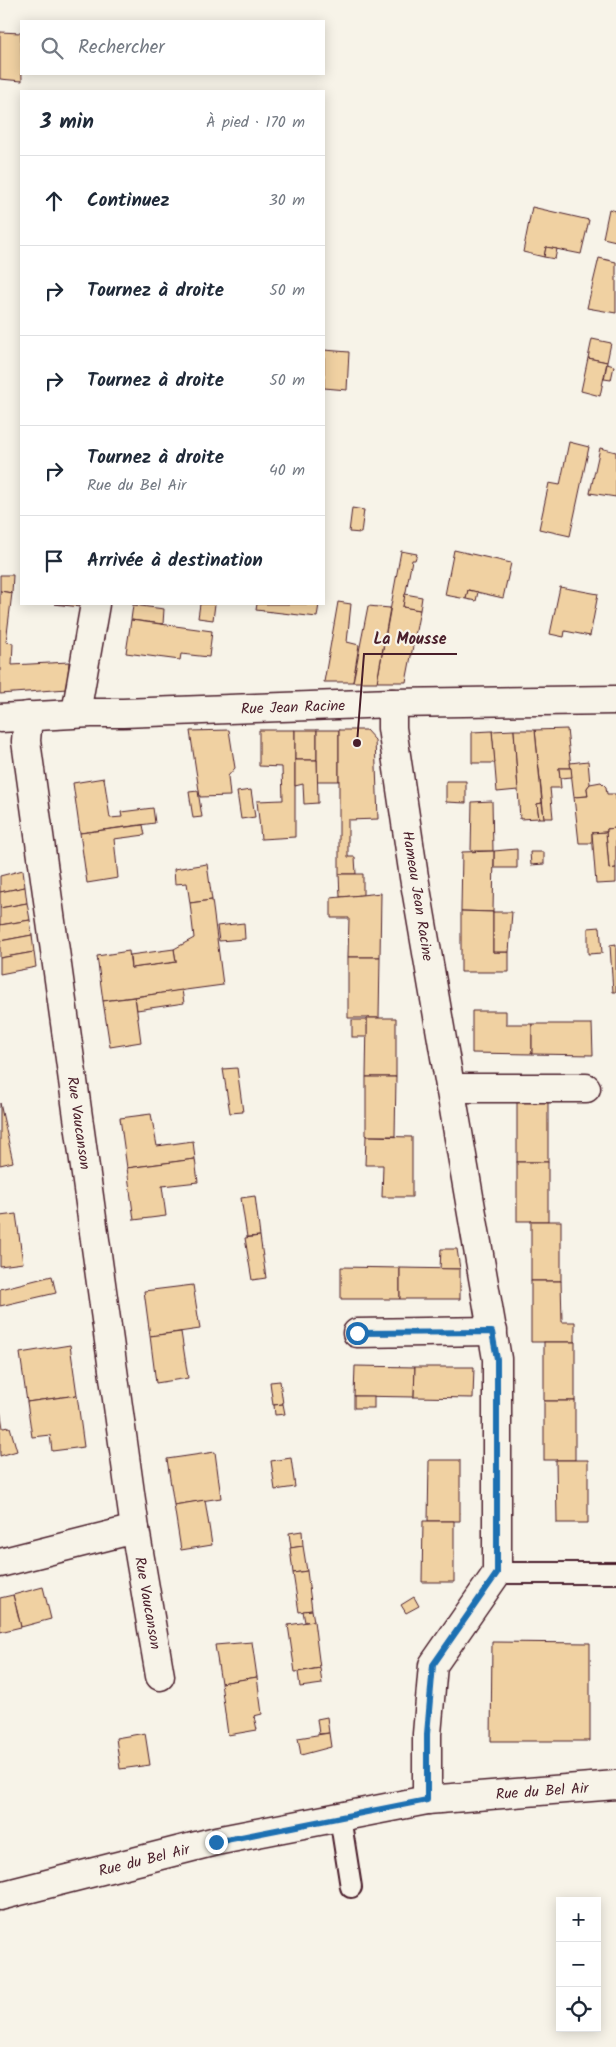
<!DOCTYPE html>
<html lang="fr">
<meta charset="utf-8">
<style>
:root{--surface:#fff;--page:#f2f2f3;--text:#1f2937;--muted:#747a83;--line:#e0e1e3}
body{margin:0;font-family:Kalam,sans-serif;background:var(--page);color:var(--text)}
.controls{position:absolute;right:15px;bottom:15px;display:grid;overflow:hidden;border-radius:0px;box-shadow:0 2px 12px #0003}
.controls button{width:45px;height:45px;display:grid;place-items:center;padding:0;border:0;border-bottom:1px solid var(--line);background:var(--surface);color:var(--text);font:25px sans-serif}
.stop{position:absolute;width:15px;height:15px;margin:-11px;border:4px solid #1f6fb2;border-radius:50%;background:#fff}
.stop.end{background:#1f6fb2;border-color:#fff;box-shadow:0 1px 5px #0008}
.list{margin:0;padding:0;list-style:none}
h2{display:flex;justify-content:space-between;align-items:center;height:65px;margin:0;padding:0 20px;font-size:21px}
h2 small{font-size:16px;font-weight:400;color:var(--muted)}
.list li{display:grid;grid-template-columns:32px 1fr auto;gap:15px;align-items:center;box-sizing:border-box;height:90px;padding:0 20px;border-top:1px solid var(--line)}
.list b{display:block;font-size:19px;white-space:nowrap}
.list p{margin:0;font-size:16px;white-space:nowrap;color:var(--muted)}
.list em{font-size:16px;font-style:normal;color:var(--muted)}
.icon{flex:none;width:28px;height:28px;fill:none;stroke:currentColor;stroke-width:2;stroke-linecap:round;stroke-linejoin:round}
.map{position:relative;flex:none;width:616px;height:2047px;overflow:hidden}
.search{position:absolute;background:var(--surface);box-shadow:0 2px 12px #0003;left:20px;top:20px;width:305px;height:55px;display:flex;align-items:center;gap:12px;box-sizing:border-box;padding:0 18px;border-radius:0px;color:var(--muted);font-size:19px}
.panel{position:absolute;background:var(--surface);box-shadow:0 2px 12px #0003;left:20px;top:90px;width:305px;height:515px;border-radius:0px}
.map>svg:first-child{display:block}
.building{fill:#f0d1a2;stroke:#4a1f2b}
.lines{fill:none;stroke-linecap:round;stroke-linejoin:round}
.service-casing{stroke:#4a1f2b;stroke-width:24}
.minor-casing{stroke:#4a1f2b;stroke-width:31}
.secondary-casing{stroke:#4a1f2b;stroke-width:31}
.service{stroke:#f7f3e8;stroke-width:20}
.minor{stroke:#f7f3e8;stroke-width:28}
.secondary{stroke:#f7f3e8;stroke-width:28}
.route{stroke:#1f6fb2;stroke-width:6}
.labels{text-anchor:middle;stroke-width:4.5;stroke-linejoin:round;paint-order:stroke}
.street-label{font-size:15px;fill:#4a1f2b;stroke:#f7f3e8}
.leader{fill:none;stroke:#4a1f2b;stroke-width:2}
.callout-dot{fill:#4a1f2b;stroke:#f7f3e8;stroke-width:2}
.callout-label{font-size:16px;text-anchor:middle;font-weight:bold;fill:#4a1f2b;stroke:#f7f3e8;stroke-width:4.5;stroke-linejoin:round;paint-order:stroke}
</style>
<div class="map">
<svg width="616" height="2047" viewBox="0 0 616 2047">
<rect width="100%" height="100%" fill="#f7f3e8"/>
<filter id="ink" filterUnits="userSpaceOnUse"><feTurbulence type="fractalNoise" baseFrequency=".02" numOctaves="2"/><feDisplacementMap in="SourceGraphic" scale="10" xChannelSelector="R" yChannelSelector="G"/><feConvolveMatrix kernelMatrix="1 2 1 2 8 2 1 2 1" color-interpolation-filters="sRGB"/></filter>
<g filter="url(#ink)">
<g class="building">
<path d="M0 32 21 33 22 81 0 79Z"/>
<path d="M532 207 589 220 581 254 546 247 544 257 523 252Z"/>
<path d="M609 209 616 211V241L603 238Z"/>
<path d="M546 247 557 249 555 259 544 257Z"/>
<path d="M599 258 616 262V313L587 308Z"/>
<path d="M592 339 611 343 607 362 588 358Z"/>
<path d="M324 350 349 352 347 390 324 388Z"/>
<path d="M588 358 607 362 600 396 581 391Z"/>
<path d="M607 364 614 366 611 380 604 379Z"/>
<path d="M569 442 589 447 570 536 539 529 549 483 560 485Z"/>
<path d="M600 448 616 452V497L590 493Z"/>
<path d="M352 508 364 510 361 533 349 532Z"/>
<path d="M454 550 511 563 503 598 468 590 466 599 445 595Z"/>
<path d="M401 551 417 554 415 560H412L403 607 420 610 406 682H377Z"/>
<path d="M0 575H13L12 593 0 591Z"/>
<path d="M560 587 598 594 590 636 565 631 564 637 550 634Z"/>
<path d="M468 590 478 592 476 601 466 599Z"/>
<path d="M0 591 12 593 6 642 13 643 12 665 69 662 67 689 0 694Z"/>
<path d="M405 594 422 597 420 610 403 607Z"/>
<path d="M338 602 351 604 347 642 359 645 353 682H324Z"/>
<path d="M54 604H81L80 607Z"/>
<path d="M200 604H215L213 620 198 618Z"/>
<path d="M257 604H319L317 617 256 610Z"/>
<path d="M133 605 164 609 163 624 131 620Z"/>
<path d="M368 606 390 608 377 682H353Z"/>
<path d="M131 620 212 631 209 657 181 654 180 660 126 653Z"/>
<path d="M567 729 571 768H559L561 788H550L553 818H544L535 730Z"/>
<path d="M229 730 235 768 228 776 230 796 200 797 190 731Z"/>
<path d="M259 730H295V837L261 839 257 801 283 800 282 767 259 766Z"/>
<rect x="295" y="730" width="22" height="30"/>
<rect x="317" y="730" width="22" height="51"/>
<path d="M339 730H366L375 740 378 819 348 820V857H355L356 874H339Z"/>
<path d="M514 730 518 790 497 792 492 731Z"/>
<path d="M514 730H535L542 803 537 804 539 818 520 819Z"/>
<path d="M492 731 495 763H472V732Z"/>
<path d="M295 760H317L318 803 304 804 303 784 295 786Z"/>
<path d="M588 761 590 784 587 788 588 796 574 797 570 763Z"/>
<path d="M559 768H571L572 777 560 778Z"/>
<path d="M104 778 110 818 122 817 121 812 153 808 155 823 80 833 73 783Z"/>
<path d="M446 781H466V803L446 802Z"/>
<path d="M601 782 606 787 607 794H616V828L607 829V832H606L592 833V843H579L574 797 588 796 587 788 590 784Z"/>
<path d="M251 790 255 817 241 819 237 792Z"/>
<path d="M198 791 202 817 193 818 189 792Z"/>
<path d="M492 801 493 851H471L472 802Z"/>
<path d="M542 803 544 818H539L537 804Z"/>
<path d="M143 825 145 835 114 839 118 878 87 883 80 833Z"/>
<path d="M616 828V868L609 869 606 832H607V829Z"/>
<path d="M606 832 609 869 616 868V883L596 884 592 833Z"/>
<path d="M517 849V868H494V851Z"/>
<path d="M494 851 493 912 461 911 462 852Z"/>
<path d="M530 852H544V864L531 865Z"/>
<path d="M207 864 212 900 190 903 187 883 175 884 174 869Z"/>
<path d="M23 870 25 887 0 892V876Z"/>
<path d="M339 874H363V895L340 897Z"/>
<path d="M25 887 27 903 0 908V892Z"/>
<path d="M381 893 380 957H348L349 918H331V898Z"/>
<path d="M212 900 223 985 103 1001 97 956 129 951 131 968 176 962 174 949 194 938 190 903Z"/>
<path d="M27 903 30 920 0 925V908Z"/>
<path d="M461 911 493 912V952H509V972H461Z"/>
<path d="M493 912H512L509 952H493Z"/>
<path d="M30 920 32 935 0 941V925Z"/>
<path d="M244 923 245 939 219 941 217 926Z"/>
<path d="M600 927 602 953 588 954V928Z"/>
<path d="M32 935 34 952 0 958V941Z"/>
<path d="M616 944V992H613L610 945Z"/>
<path d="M174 949 176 962 131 968 130 955Z"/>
<path d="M34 952 36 967 0 974V958Z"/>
<path d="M348 957H380L379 1018H348Z"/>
<path d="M182 990 184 1003 137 1010 135 997Z"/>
<path d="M135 997 141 1042 110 1047 103 1001Z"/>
<path d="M472 1011H506V1024H532V1054L472 1053Z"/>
<path d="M367 1018H396V1077H366Z"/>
<rect x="352" y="1020" width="15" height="17"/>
<path d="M532 1024H592L593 1055 532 1054Z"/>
<path d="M237 1068 243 1112 230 1113 223 1069Z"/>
<path d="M366 1077H396L395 1136H366Z"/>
<rect x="517" y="1102" width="31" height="60"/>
<path d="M0 1103 13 1162 0 1165Z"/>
<path d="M151 1114 157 1146 193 1141 195 1159 127 1168 120 1118Z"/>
<path d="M366 1136 412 1137V1197H382L383 1165H365Z"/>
<path d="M195 1159 198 1182 162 1186 166 1216 134 1220 127 1168Z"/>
<rect x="517" y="1162" width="31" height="59"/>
<path d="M255 1196 260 1236 247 1237 241 1198Z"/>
<path d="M16 1214 23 1263 0 1266V1216Z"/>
<rect x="531" y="1221" width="30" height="60"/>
<path d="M260 1236 266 1278 252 1280 245 1238Z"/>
<path d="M441 1249H457L460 1269H440Z"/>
<path d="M341 1267 400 1268V1299H341Z"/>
<path d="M400 1268 460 1269V1299H400Z"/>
<path d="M52 1276 56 1293 0 1306V1289Z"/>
<path d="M531 1281H561L562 1322H575V1342H531Z"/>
<path d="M193 1285 200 1329 150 1336 144 1291Z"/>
<path d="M181 1332 188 1378 156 1383 150 1336Z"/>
<rect x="544" y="1342" width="31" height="59"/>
<path d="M70 1345 77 1395 27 1402 20 1353Z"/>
<path d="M355 1366 415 1367 414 1397 354 1396Z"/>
<path d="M415 1367H474L473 1398 414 1397Z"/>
<path d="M280 1381 283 1404 273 1405 270 1382Z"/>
<path d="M77 1395 84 1447 52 1451 50 1435 32 1437 27 1402Z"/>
<rect x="354" y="1396" width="20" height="12"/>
<rect x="544" y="1401" width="31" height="59"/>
<path d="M283 1404 285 1414 275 1415 274 1405Z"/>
<path d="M0 1409 3 1428 10 1427 17 1451 0 1456Z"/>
<path d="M215 1452 221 1498 174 1505 167 1459Z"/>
<path d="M291 1458 295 1487 275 1490 271 1461Z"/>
<path d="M429 1460H460V1521H428Z"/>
<path d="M556 1460H588V1523H557Z"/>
<path d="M205 1500 212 1545 181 1550 174 1505Z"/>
<path d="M423 1521H454V1582H422Z"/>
<path d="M302 1531 303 1546 291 1548 289 1533Z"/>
<path d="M303 1546 307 1571 293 1573 290 1548Z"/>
<path d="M307 1571 312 1610 299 1612 293 1573Z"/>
<path d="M43 1587 51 1619 21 1627 13 1595Z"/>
<path d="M13 1595 21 1627 0 1632V1598Z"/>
<path d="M414 1597 419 1606 406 1613 401 1605Z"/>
<path d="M312 1610 314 1621 305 1622 303 1611Z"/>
<path d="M314 1621 320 1668 295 1672 288 1625Z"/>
<path d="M252 1642 257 1677 221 1683 215 1645Z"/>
<path d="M492 1642 590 1643V1741H491Z"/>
<path d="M320 1668 322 1684 300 1687 298 1672Z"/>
<path d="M257 1677 262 1714 254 1716 257 1730 228 1735 221 1683Z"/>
<path d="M327 1717 329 1733 319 1734 317 1719Z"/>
<path d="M145 1733 150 1765 120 1769 116 1738Z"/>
<path d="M329 1733 331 1747 301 1755 298 1738Z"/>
</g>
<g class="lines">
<defs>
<g id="service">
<path d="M497 1573H616"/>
<path d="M340 1817 351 1887"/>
</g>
<g id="minor">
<path d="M392 703V728L414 877 497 1359V1573L433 1665 427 1734V1800"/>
<path d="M76 713 95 604"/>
<path d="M28 716 26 741 135 1529 160 1676"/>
<path d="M450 1088H586"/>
<path d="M357 1333 493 1331"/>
<path d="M0 1563 135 1529"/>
<path d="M0 1896 216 1841 427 1800 616 1785"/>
</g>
<path id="secondary" d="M0 718 91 713H123L392 703 616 700"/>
</defs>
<use href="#service" class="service-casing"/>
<use href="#minor" class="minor-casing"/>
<use href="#secondary" class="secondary-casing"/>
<use href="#service" class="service"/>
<use href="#minor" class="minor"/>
<use href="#secondary" class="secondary"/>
</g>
</g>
<g class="lines" filter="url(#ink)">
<path class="route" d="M216 1842 427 1800V1734L433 1665 497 1573V1359L492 1332 357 1333"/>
</g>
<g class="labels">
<g class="street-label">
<text transform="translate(293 707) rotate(-2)" y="5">Rue Jean Racine</text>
<text transform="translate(418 896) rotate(81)" y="5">Hameau Jean Racine</text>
<text transform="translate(79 1123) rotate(82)" y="5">Rue Vaucanson</text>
<text transform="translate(148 1603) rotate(80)" y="5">Rue Vaucanson</text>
<text transform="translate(542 1791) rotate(-4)" y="5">Rue du Bel Air</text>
<text transform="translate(144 1860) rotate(-14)" y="5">Rue du Bel Air</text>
</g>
</g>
<path class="leader" d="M357 743L364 654H457"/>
<circle class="callout-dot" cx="357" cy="743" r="5"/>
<g class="callout-label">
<text x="410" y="644">La Mousse</text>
</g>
</svg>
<div class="controls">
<button>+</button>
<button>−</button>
<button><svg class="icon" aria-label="locate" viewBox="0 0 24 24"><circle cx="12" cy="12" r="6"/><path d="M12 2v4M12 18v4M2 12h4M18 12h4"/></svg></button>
</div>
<div class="stop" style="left:357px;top:1333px"></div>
<div class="stop end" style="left:216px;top:1842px"></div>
<div class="search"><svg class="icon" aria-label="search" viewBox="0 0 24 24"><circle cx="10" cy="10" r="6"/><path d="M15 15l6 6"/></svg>Rechercher</div>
<section class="panel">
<h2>3 min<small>À pied · 170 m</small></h2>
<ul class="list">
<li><svg class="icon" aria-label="ahead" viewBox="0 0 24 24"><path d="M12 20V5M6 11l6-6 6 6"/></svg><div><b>Continuez</b></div><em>30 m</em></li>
<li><svg class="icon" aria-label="right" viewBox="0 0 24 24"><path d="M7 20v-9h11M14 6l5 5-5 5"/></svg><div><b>Tournez à droite</b></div><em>50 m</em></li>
<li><svg class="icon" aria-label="right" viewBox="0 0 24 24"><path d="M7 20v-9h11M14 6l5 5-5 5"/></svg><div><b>Tournez à droite</b></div><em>50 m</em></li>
<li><svg class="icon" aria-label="right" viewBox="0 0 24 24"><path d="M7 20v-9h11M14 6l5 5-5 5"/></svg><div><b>Tournez à droite</b><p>Rue du Bel Air</p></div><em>40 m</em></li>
<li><svg class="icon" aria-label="arrive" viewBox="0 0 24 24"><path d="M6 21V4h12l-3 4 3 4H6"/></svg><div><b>Arrivée à destination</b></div></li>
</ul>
</section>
</div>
